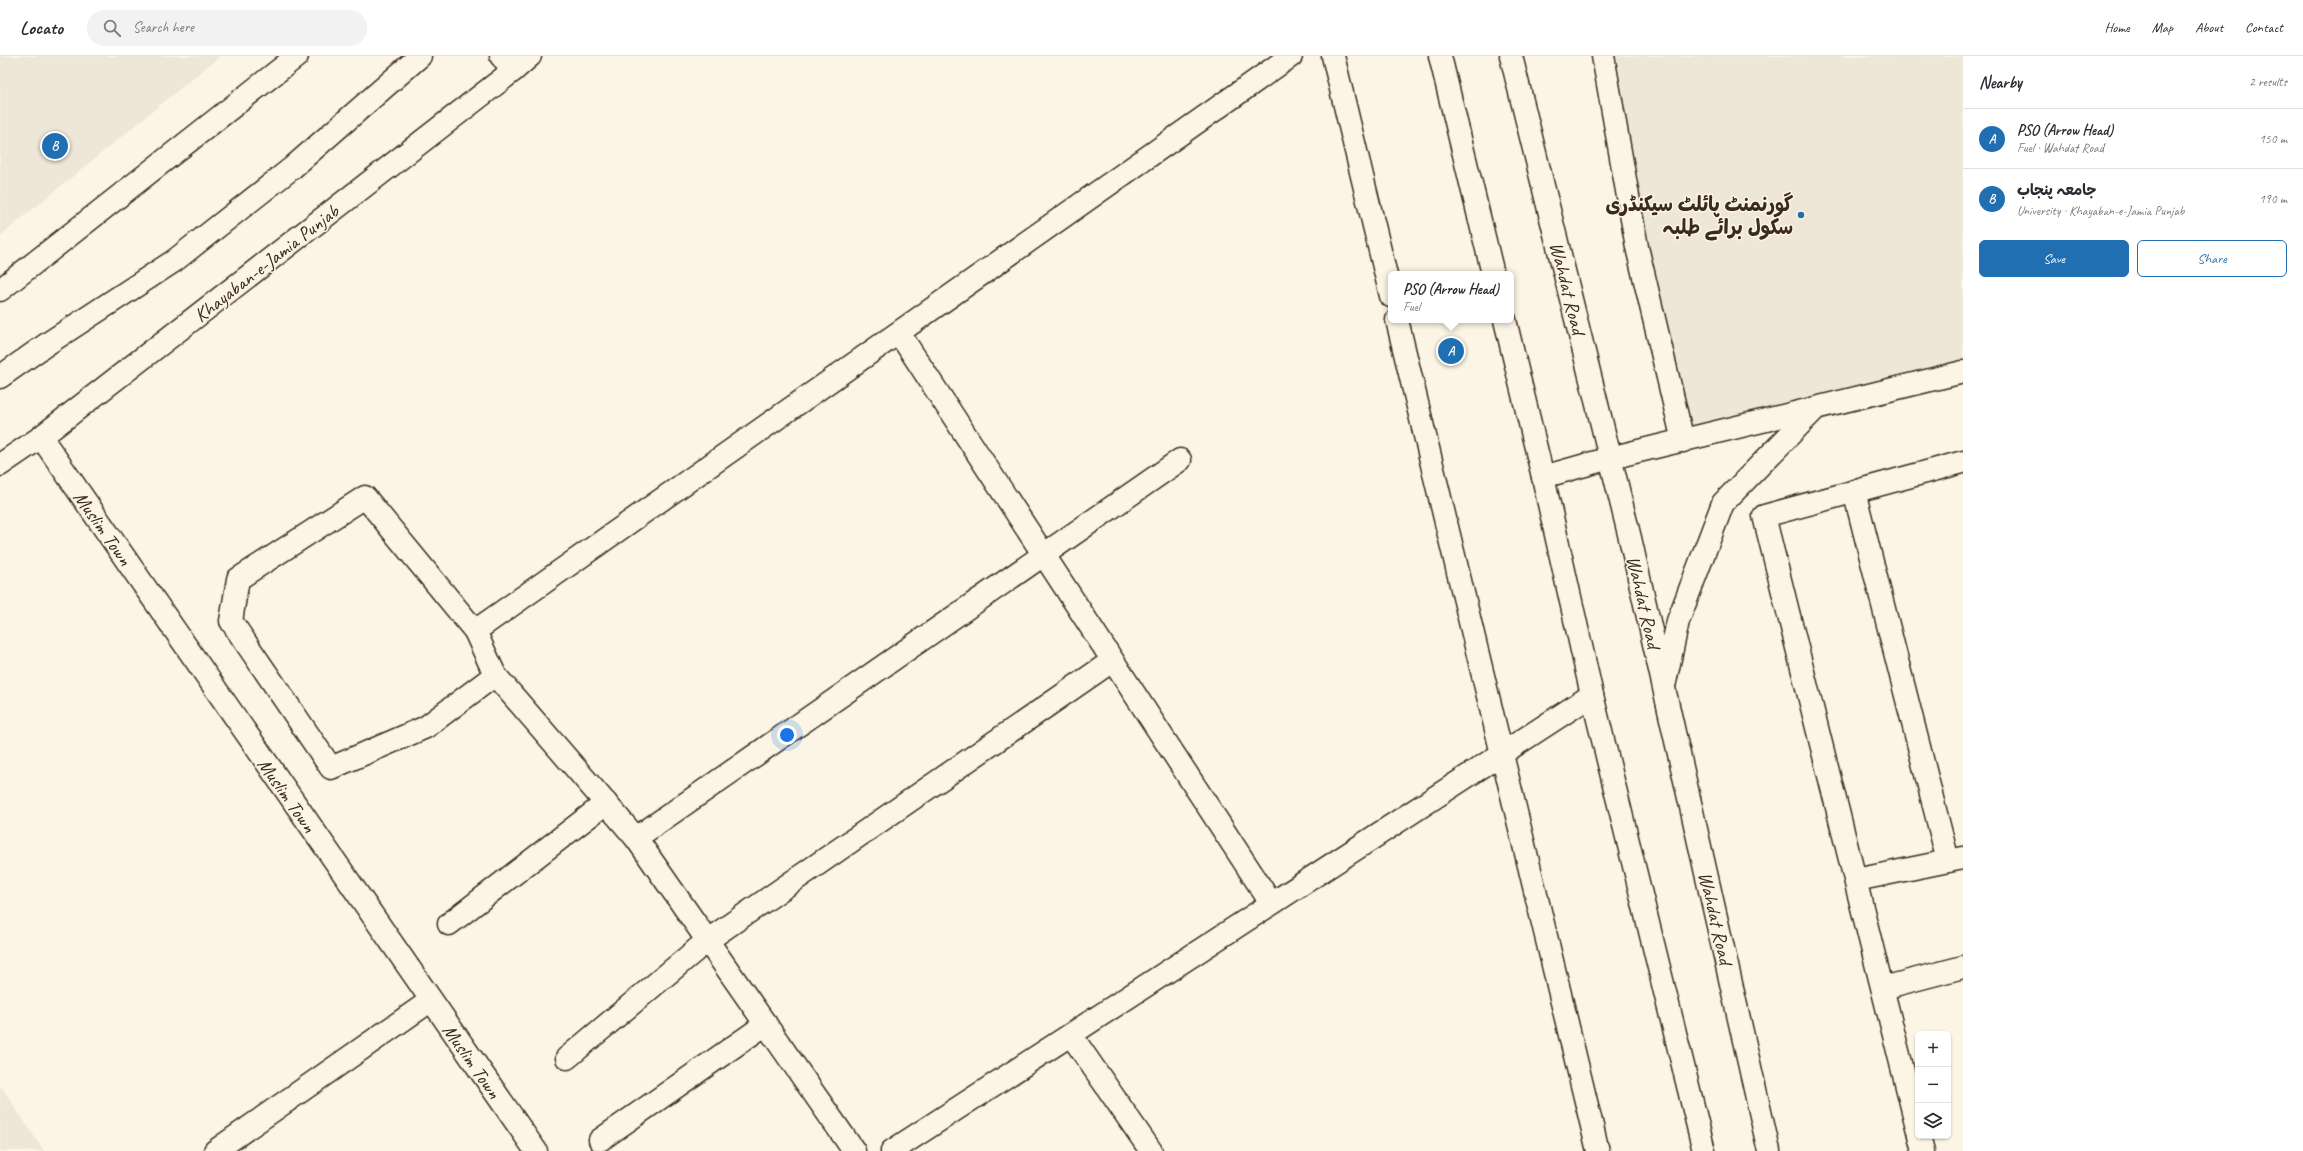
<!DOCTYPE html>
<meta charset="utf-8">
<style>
:root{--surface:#fff;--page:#f2f2f3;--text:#2b2b33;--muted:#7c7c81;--line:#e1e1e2;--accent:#1f6fb2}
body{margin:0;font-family:Caveat,"Playpen Sans Arabic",sans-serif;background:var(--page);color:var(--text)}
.controls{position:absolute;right:12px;bottom:12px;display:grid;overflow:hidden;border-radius:6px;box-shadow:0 1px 3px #0004}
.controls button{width:36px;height:36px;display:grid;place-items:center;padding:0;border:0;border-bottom:1px solid var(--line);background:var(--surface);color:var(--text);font:20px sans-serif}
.you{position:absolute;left:787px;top:679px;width:14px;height:14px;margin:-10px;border:3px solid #fff;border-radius:50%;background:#1a73e8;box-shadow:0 0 0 6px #1a73e833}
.badge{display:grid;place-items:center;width:26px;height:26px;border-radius:50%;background:var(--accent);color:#fff;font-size:13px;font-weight:700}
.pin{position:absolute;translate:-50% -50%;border:2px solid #fff;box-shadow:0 1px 4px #0006}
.popup{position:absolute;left:1388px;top:215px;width:126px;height:52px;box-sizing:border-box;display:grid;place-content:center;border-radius:6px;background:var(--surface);filter:drop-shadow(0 1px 3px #0005);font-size:13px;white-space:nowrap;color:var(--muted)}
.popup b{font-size:15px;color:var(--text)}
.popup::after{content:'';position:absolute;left:50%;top:100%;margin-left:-8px;border:8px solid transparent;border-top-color:var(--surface)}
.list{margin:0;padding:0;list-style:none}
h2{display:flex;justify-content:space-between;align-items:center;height:52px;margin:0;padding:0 16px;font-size:17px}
h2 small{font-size:13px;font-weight:400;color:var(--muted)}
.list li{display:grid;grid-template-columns:26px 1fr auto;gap:12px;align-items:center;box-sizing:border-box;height:60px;padding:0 16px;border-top:1px solid var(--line)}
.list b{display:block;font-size:15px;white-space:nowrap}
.list p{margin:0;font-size:13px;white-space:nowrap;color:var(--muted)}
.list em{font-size:13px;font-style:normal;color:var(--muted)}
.actions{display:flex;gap:8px;padding:12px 16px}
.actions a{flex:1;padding:9px 0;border:1px solid var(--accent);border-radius:6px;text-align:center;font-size:14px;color:var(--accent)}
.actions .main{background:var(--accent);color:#fff}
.icon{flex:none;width:22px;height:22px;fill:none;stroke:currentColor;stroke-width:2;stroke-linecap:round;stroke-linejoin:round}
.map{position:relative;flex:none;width:1963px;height:1095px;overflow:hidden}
header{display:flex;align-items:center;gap:24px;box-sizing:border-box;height:56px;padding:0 20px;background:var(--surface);border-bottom:1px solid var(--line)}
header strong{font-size:19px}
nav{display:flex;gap:22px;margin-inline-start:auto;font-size:14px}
.search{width:280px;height:36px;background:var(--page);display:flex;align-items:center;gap:10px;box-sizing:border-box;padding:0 14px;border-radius:22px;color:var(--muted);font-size:15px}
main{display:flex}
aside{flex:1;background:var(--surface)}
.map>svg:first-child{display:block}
.built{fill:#eee6d6}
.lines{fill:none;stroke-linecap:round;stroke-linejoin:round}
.minor-casing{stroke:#3b2a1e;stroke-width:25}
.major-casing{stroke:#3b2a1e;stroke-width:25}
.minor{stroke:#fcf5e5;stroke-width:22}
.major{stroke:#fcf5e5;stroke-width:22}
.poi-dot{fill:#1f6fb2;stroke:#fcf5e5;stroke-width:1.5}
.labels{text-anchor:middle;stroke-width:3;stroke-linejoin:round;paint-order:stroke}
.poi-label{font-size:20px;font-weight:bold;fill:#3b2a1e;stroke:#fcf5e5;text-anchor:end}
.street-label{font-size:20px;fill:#3b2a1e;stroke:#fcf5e5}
</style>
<header>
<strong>Locato</strong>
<div class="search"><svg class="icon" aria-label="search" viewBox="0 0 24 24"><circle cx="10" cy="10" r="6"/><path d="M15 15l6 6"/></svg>Search here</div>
<nav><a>Home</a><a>Map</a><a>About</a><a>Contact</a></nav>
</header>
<main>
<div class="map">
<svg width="1963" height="1095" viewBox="0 0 1963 1095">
<rect width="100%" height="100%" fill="#fcf5e5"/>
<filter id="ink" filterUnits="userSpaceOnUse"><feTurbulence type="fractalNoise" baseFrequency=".025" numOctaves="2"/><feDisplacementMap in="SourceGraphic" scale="8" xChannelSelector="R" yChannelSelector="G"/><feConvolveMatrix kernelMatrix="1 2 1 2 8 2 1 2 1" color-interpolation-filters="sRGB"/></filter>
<g filter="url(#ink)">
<g class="built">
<path d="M0 0H220L0 180Z"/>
<path d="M1608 0H1963V318L1683 385Z"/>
<path d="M0 1029 44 1095H0Z"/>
</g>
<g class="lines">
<defs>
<g id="minor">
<path d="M1333 0 1391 240"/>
<path d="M1603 0 1637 191 1683 385"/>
<path d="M0 234 297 0"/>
<path d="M1397 264 1598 1095"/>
<path d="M899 277 1271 847"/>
<path d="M41 381 536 1095"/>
<path d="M1610 402 1963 316"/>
<path d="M1854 435 1948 805"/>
<path d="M475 575 1291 0"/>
<path d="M495 619 426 671 331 712 231 565 238 523 365 441 475 575 495 619 636 782 854 1095"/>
<path d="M636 782 1180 404"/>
<path d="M1856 824 1963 802"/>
<path d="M449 868 606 747"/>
<path d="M1883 932 1963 911"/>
<path d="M1071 979 1151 1095"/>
<path d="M567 1002 708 884 1112 605"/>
<path d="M1918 1075 1764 460 1963 406"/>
<path d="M1919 1080 1923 1095"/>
<path d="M600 1084 766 968"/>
<path d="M215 1095 430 945"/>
<path d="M892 1095 1592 639"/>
</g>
<g id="major">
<path d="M501 0 514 14"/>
<path d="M1440 0 1493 218"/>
<path d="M1511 0 1630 482 1769 1095"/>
<path d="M1505 264 1543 421 1592 639 1704 1095"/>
<path d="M0 321 47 288 174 205 292 112 420 0"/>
<path d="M0 409 41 381 514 14 530 0"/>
<path d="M1543 421 1610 402"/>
<path d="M1665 626 1678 565 1723 447 1814 354"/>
</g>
</defs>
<use href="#minor" class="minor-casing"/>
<use href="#major" class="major-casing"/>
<use href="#minor" class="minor"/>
<use href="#major" class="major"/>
</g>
</g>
<circle class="poi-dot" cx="1801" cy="159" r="4"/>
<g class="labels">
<g class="poi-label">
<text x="1793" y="155">گورنمنٹ پائلٹ سیکنڈری<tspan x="1793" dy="23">سکول برائے طلبہ</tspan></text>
</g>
<g class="street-label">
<text transform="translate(266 207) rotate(-38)" y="7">Khayaban-e-Jamia Punjab</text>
<text transform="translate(1568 232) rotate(76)" y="7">Wahdat Road</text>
<text transform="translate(103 472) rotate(55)" y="7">Muslim Town</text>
<text transform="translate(1644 546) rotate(77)" y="7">Wahdat Road</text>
<text transform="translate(287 739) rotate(55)" y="7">Muslim Town</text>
<text transform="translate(1716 862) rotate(77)" y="7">Wahdat Road</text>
<text transform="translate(472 1005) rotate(55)" y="7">Muslim Town</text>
</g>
</g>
</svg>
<div class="controls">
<button>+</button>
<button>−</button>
<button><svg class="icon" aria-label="layers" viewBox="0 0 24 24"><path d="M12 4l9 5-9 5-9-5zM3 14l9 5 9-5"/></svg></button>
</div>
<div class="you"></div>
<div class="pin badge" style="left:1451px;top:295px">A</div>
<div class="popup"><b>PSO (Arrow Head)</b>Fuel</div>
<div class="pin badge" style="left:55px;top:90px">B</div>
</div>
<aside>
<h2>Nearby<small>2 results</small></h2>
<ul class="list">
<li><span class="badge">A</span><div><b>PSO (Arrow Head)</b><p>Fuel · Wahdat Road</p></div><em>150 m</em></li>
<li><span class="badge">B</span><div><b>جامعہ پنجاب</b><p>University · Khayaban-e-Jamia Punjab</p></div><em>190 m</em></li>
</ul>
<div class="actions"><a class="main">Save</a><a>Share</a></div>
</aside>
</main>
